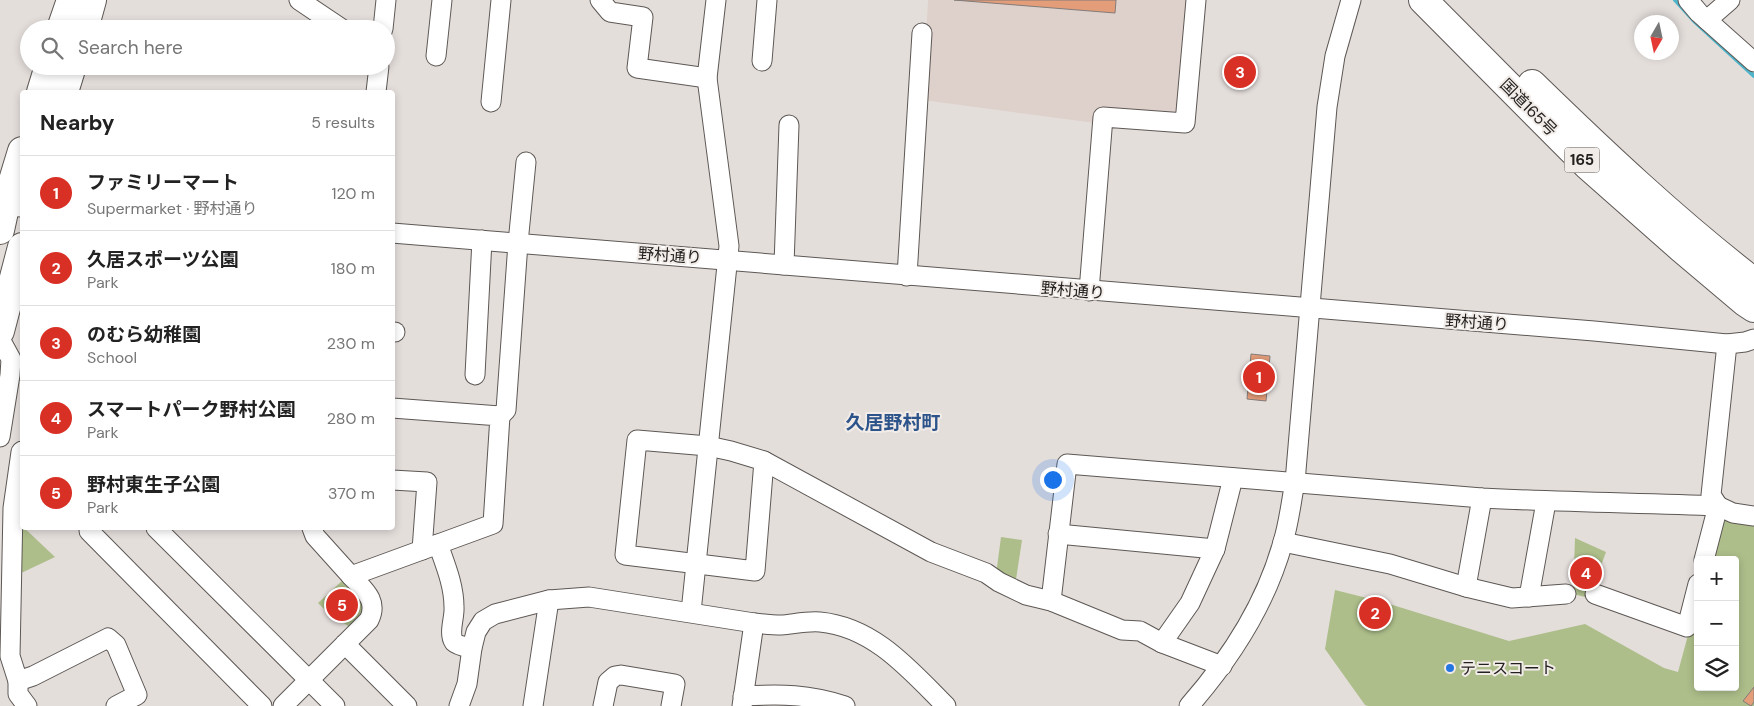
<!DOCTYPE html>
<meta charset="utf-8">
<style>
:root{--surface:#fff;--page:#f6f6f6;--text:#222;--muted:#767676;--line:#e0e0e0;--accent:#d93025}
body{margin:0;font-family:"DM Sans","Noto Sans JP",sans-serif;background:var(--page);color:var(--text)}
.controls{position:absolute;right:15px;bottom:15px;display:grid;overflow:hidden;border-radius:5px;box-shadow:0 2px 8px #0003}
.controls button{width:45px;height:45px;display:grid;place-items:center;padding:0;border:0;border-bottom:1px solid var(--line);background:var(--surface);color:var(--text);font:25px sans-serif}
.compass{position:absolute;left:1634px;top:15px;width:45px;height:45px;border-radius:50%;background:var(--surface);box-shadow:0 2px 8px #0003;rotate:189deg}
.you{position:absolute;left:1052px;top:479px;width:18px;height:18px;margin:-12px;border:4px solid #fff;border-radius:50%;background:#1a73e8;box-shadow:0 0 0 8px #1a73e833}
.badge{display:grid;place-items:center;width:32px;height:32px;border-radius:50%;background:var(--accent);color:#fff;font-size:16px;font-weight:700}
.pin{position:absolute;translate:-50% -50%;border:2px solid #fff;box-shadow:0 1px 5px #0006}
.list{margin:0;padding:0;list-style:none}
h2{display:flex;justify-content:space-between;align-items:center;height:65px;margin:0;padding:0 20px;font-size:21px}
h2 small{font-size:16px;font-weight:400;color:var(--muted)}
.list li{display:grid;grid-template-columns:32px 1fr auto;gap:15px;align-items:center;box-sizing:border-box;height:75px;padding:0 20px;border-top:1px solid var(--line)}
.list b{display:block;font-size:19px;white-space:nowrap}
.list p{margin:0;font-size:16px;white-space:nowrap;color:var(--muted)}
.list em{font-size:16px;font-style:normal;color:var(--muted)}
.icon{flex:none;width:28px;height:28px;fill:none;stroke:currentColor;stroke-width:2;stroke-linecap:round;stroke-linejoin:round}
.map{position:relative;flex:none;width:1754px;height:706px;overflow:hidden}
.search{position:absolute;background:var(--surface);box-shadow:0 2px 8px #0003;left:20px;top:20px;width:375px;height:55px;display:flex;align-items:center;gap:12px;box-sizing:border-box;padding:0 18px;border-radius:28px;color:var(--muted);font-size:19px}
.panel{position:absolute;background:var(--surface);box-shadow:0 2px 8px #0003;left:20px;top:90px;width:375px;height:440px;border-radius:5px}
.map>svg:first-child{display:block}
.built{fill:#ded0ca}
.green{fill:#adbe8a}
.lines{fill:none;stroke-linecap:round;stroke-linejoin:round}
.stream{stroke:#4eb4c9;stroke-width:4}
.building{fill:#e49d79;stroke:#827c7a}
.minor-casing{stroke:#5d5855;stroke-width:21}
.highway-casing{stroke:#5d5855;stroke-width:30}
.minor{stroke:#fff;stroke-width:19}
.highway{stroke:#fff;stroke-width:28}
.poi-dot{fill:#2576e1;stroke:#f2ece9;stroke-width:2}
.labels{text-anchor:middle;stroke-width:4;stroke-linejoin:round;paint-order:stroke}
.shield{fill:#f2ece9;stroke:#615e5c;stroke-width:1}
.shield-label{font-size:15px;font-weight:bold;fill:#23211f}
.street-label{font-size:16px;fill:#23211f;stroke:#f2ece9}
.poi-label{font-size:16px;fill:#23211f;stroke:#f2ece9;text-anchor:start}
.quarter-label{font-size:19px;font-weight:bold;fill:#2d548a;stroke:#f2ece9}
</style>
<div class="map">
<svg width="1754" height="706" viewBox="0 0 1754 706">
<rect width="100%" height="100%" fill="#e4dedb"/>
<path class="built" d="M928 0H1188L1179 110 1175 114 1097 108 1095 123 923 100Z"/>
<g class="green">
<path d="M1720 516 1754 521V706H1368L1365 705 1325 649 1335 590 1383 602 1509 641 1585 624 1664 668 1678 672 1698 598V687H1735V560H1708Z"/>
<path d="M19 523 55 557 17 575Z"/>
<path d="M1001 537 1022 540 1015 586 996 575Z"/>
<path d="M1575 538 1606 552 1589 598 1573 594Z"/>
<path d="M344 579 364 600V615L351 628 325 610 318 603Z"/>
</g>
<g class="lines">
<path class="stream" d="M1675 0 1694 21 1754 76"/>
</g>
<g class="building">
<path d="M954 0H1116L1115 13Z"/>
<path d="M1251 354 1270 356 1266 401 1247 399Z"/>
<path d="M1754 687V702L1751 706 1743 701Z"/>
</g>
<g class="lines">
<defs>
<g id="minor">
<path d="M299 0 342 29"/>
<path d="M600 0 610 12 643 17 637 68 707 78"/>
<path d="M1688 0 1699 13 1754 62"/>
<path d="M1707 20 1730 0"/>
<path d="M383 29 386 0"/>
<path d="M436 56 442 0"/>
<path d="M762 61 767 0"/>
<path d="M376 92 379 66"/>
<path d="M491 102 501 0"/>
<path d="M0 206 22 207"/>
<path d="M392 233 1594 331 1727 344 1745 342 1754 339"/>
<path d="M784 265 789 125"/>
<path d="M907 276 922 33"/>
<path d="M1089 291 1103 117 1185 123 1196 0"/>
<path d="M392 332H395"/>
<path d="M0 339 11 359 10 375 0 437"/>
<path d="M475 375 482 240"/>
<path d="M500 416 506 410 518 243 526 162"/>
<path d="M637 440 708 446 731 451 764 461 755 571 625 555Z"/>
<path d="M22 451 21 452 13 508 10 656 18 681V694L27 706"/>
<path d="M764 461 931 552 986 573 999 582 1026 595 1051 601 1122 630 1140 631 1162 643 1222 666"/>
<path d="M392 480 427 482 422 550"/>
<path d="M92 528 89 531 262 706"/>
<path d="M156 528 335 706"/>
<path d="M312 528 315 536 351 576 493 524 500 416 392 408"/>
<path d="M1058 534 1215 549"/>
<path d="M1283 542 1390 564 1466 587 1512 598 1566 594"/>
<path d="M438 544C445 564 454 585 454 607 455 617 448 633 454 642 458 646 467 647 472 648"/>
<path d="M1704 560 1718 506 1711 495 1727 344"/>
<path d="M1466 587 1482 498"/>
<path d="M1595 594 1687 627 1698 584"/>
<path d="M1529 597 1546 502"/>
<path d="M1051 601 1067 464 1482 498C1561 502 1639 503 1718 506L1733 513 1754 516"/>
<path d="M691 612 729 246 707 78 716 0"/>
<path d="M1162 643 1190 603 1215 549 1233 478"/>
<path d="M345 644 407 706"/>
<path d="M18 681 33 676 108 638 116 645 137 695 116 706"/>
<path d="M743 696C782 694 808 694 845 706"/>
<path d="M283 706 369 620C379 600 363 589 351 576"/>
<path d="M459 706 467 684 472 648 476 632 483 621 495 614 549 600 589 597 754 623C763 624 772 625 781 625 794 624 806 621 820 622 874 627 910 670 946 706"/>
<path d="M533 706 549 600"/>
<path d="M603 706 608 682 615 676 621 675 675 684 671 706"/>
<path d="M742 706 754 623"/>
<path d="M1189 706C1231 658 1266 604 1283 542 1289 523 1291 502 1295 482L1327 107 1335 56 1351 0"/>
</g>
<g id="highway">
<path d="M1423 0 1587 165 1681 248 1745 302 1754 308"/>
<path d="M61 29 71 0"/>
<path d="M84 29 92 0"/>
<path d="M1532 84C1603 153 1675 221 1754 282"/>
<path d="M41 92 49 66"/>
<path d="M64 92 72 66"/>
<path d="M0 230 5 207 22 151"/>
<path d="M0 331 22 247"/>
</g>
</defs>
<use href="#minor" class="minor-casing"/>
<use href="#highway" class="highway-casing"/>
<use href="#minor" class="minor"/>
<use href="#highway" class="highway"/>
</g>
<circle class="poi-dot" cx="1450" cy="668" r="5"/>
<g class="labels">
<rect class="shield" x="1564.5" y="147.5" width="35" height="25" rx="4"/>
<g class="shield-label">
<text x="1582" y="165">165</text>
</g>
<g class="street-label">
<text transform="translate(1529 107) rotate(45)" y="6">国道165号</text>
<text transform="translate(670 255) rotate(4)" y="6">野村通り</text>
<text transform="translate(1073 290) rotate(5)" y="6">野村通り</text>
<text transform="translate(1477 322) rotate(4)" y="6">野村通り</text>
</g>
<g class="poi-label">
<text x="1460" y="674">テニスコート</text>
</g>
<g class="quarter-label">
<text x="893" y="429">久居野村町</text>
</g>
</g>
</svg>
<div class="controls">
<button>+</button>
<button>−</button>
<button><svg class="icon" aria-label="layers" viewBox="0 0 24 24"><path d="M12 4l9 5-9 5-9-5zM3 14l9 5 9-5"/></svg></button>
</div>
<svg class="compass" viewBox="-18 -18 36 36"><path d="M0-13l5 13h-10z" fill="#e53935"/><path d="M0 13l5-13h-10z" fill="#767676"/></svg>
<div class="you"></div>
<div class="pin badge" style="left:1259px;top:377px">1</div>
<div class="pin badge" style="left:1375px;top:613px">2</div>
<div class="pin badge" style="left:1240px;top:72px">3</div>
<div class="pin badge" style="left:1586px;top:573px">4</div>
<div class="pin badge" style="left:342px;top:605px">5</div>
<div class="search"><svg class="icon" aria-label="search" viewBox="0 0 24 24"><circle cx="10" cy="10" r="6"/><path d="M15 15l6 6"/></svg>Search here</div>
<section class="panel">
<h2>Nearby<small>5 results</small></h2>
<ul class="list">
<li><span class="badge">1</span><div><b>ファミリーマート</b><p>Supermarket · 野村通り</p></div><em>120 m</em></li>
<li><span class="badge">2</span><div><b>久居スポーツ公園</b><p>Park</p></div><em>180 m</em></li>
<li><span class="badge">3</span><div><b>のむら幼稚園</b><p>School</p></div><em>230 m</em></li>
<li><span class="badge">4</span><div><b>スマートパーク野村公園</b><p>Park</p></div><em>280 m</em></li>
<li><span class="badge">5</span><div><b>野村東生子公園</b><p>Park</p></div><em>370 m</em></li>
</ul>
</section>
</div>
